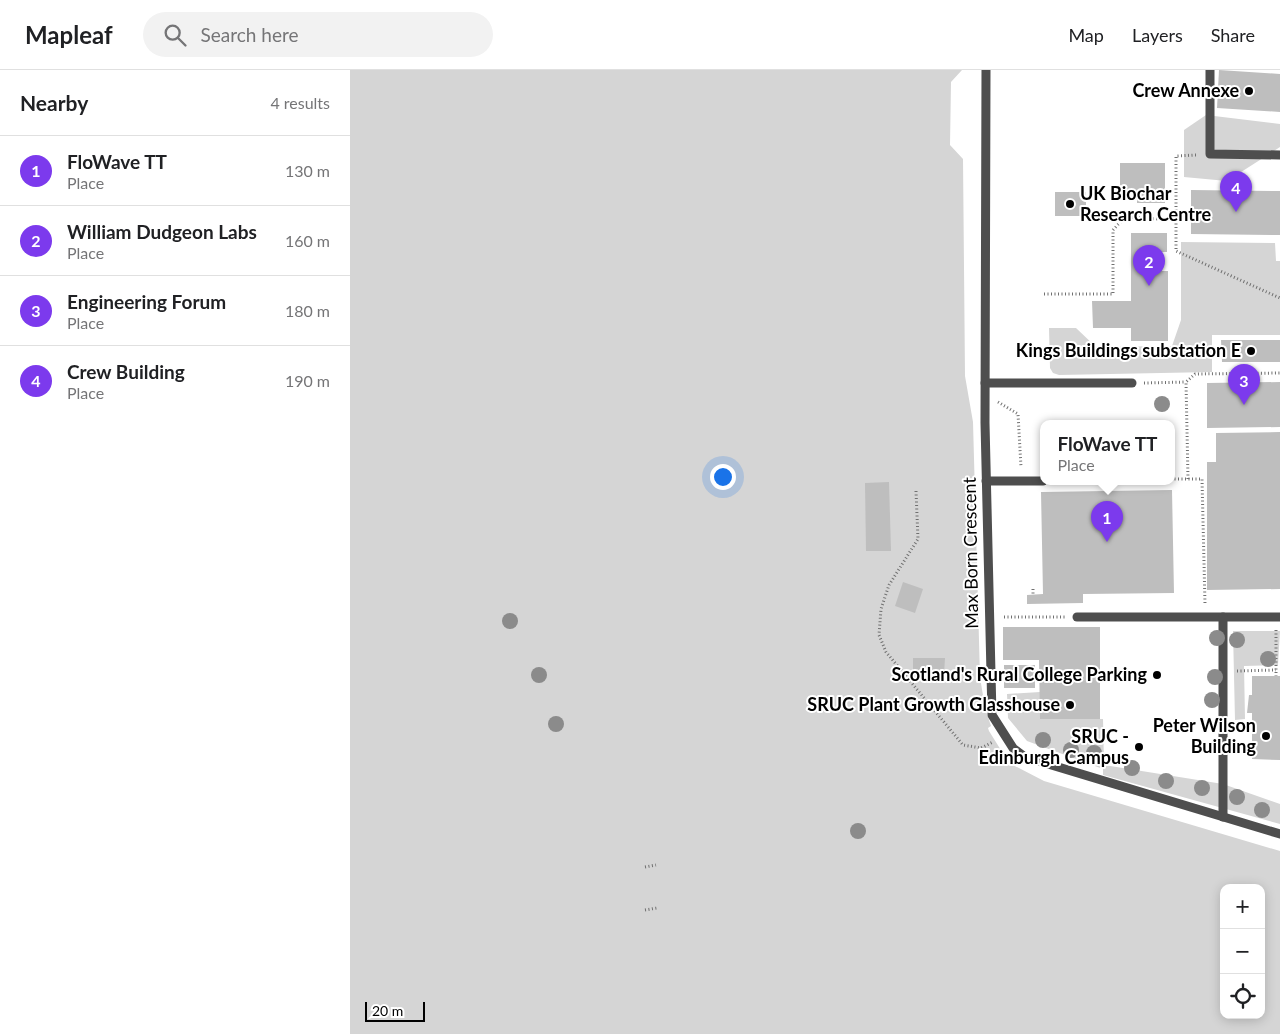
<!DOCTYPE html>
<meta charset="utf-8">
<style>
:root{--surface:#fff;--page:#f2f2f2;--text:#202124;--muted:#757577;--line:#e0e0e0;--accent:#7c3aed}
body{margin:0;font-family:Lato,sans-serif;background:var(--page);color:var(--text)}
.controls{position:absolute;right:15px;bottom:15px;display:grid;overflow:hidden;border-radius:10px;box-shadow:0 2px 12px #0003}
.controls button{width:45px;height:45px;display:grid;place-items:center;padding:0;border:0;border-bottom:1px solid var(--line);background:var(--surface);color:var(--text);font:25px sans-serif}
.scale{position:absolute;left:15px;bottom:12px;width:60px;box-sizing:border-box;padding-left:5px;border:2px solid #000;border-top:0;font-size:14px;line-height:18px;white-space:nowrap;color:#000;-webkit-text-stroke:4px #fff;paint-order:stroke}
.you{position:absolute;left:372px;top:406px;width:18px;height:18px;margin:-12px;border:4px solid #fff;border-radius:50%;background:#1a73e8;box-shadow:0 0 0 8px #1a73e833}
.badge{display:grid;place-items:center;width:32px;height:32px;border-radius:50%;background:var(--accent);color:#fff;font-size:16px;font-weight:700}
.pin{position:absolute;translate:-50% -41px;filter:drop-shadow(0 1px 2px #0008)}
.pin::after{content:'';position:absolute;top:26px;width:18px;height:15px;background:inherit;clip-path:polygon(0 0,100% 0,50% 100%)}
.popup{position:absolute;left:690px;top:350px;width:135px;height:65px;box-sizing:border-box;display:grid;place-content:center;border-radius:10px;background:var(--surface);filter:drop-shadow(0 1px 4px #0005);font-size:16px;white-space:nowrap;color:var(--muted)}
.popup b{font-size:19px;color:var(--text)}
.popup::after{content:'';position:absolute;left:50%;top:100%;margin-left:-10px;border:10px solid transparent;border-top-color:var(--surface)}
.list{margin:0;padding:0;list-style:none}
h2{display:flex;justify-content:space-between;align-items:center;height:65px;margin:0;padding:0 20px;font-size:21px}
h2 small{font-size:16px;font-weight:400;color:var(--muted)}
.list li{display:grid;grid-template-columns:32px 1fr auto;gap:15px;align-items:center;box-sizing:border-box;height:70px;padding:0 20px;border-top:1px solid var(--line)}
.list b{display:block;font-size:19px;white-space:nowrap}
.list p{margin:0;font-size:16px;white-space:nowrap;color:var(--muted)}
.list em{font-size:16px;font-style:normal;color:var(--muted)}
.icon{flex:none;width:28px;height:28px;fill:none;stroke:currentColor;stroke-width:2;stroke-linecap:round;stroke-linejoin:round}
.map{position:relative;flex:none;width:930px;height:964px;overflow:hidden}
header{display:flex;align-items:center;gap:30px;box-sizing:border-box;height:70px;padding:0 25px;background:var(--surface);border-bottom:1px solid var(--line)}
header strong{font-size:24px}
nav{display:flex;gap:28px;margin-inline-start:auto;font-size:18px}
.search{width:350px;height:45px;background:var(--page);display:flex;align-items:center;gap:12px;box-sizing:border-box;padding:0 18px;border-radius:28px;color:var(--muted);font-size:19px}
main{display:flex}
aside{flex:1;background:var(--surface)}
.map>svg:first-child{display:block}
.green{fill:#d5d5d5;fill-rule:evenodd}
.building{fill:#bebebe}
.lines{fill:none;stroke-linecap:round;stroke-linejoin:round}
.path{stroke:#707070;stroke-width:3;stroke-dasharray:1 2.5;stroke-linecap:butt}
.lane{stroke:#4e4e4e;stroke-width:9}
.tree{fill:#8b8b8b}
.poi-dot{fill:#000;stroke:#fff;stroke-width:2}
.labels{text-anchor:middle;stroke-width:4;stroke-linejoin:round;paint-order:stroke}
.poi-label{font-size:18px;font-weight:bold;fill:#000;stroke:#fff;text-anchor:end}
.street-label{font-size:18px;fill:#000;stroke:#fff}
</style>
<header>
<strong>Mapleaf</strong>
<div class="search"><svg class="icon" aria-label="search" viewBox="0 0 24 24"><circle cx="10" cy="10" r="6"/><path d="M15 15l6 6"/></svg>Search here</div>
<nav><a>Map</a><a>Layers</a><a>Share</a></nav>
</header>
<main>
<aside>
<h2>Nearby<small>4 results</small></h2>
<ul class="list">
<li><span class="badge">1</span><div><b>FloWave TT</b><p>Place</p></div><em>130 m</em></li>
<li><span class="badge">2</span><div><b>William Dudgeon Labs</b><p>Place</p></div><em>160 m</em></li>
<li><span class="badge">3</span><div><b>Engineering Forum</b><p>Place</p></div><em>180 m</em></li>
<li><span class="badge">4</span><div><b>Crew Building</b><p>Place</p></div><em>190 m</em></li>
</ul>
</aside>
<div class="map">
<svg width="930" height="964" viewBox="0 0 930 964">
<rect width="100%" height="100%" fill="#fff"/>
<g class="green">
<path d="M0 0H612L601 12 600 75 613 89 615 306 623 352 630 607 635 638 641 656 638 658 639 661 659 693 694 711 930 781V964H0ZM874 818H911V945H874Z"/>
<path d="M856 45 930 54V77L877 111 834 107V60Z"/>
<path d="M831 172 925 173 926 191H930V265H862V302L709 305 703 303 700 298 699 258H726L746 277 822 276 831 250Z"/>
<path d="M883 561H930L928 595 894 596 895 649 885 650Z"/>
<path d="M690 622V649H753L754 695 873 714 930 734V754L753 705V699L677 671 658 648 657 624Z"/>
</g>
<g class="building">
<path d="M869 0 930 4V42L867 38Z"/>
<path d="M770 93H815V133H787V123H770Z"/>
<path d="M841 120 930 121V165L841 164Z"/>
<rect x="705" y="122" width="31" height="24"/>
<path d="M781 163H817V182H812V201H818V271H781V258H743L742 231H781Z"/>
<path d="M871 270H930V292H872Z"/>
<path d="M930 312V357L857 358V313Z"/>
<path d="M930 362V519L857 520V392H866V363Z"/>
<path d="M539 412 541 481H516L515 413Z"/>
<path d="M822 420 824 523 733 524V533L677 534V525L693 524 691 422Z"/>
<path d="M553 512 573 519 565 543 545 536Z"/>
<path d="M653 557H750V649H690L689 590H653Z"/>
<path d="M563 588H595L594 604H563Z"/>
<rect x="654" y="595" width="31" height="23"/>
<path d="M902 606H930V690L902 689V643H897L899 625H902Z"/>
</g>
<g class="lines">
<g class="path">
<path d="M846 85 826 86V181L930 228"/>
<path d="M694 224H763V160L775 147 826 150"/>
<path d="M794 313 836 312"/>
<path d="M648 332 668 344 671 397"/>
<path d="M821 409H852L855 534"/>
<path d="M838 409 836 312 845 304 930 303"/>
<path d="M566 421 568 469 539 515 531 539 529 565 536 582 613 675 631 678 643 672"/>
<path d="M683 519V524"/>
<path d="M654 547H715"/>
<path d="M926 560V606"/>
<path d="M887 601 926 600"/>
<path d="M295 797 306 795"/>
<path d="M295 840 307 838"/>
</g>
<g class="lane">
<path d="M636 0 635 353 642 645 663 678 675 687 930 764"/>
<path d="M860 0V84L930 85"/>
<path d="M635 313H782"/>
<path d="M636 411H693"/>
<path d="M727 547H930"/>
<path d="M873 547V747"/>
</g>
</g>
<g class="tree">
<circle cx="812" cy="334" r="8"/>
<circle cx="160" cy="551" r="8"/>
<circle cx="867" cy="568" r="8"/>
<circle cx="887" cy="570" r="8"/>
<circle cx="918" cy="589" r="8"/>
<circle cx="189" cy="605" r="8"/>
<circle cx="865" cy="607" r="8"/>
<circle cx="862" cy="630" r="8"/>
<circle cx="206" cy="654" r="8"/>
<circle cx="693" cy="670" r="8"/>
<circle cx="721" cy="680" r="8"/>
<circle cx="744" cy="683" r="8"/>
<circle cx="782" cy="698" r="8"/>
<circle cx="816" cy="711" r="8"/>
<circle cx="852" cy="718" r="8"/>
<circle cx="887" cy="727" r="8"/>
<circle cx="912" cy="740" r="8"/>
<circle cx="508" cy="761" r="8"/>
</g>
<g class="poi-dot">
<circle cx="899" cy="21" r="5"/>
<circle cx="720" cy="134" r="5"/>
<circle cx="901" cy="281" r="5"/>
<circle cx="807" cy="605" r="5"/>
<circle cx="720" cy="635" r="5"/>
<circle cx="916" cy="666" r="5"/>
<circle cx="789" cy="677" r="5"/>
</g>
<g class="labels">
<g class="poi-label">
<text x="889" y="27">Crew Annexe</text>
<text x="730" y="130" text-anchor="start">UK Biochar<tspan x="730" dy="21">Research Centre</tspan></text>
<text x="891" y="287">Kings Buildings substation E</text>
<text x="797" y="611">Scotland's Rural College Parking</text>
<text x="710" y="641">SRUC Plant Growth Glasshouse</text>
<text x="906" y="662">Peter Wilson<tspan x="906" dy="21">Building</tspan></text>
<text x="779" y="673">SRUC -<tspan x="779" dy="21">Edinburgh Campus</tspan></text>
</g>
<g class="street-label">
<text transform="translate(621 483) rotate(-91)" y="6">Max Born Crescent</text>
</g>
</g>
</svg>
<div class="controls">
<button>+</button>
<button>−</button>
<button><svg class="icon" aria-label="locate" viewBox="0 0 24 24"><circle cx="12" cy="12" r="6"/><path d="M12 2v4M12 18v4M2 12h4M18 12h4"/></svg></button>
</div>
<div class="scale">20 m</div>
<div class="you"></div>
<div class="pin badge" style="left:757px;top:472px">1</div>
<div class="popup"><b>FloWave TT</b>Place</div>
<div class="pin badge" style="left:799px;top:216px">2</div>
<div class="pin badge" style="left:894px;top:335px">3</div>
<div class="pin badge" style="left:886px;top:142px">4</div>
</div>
</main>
